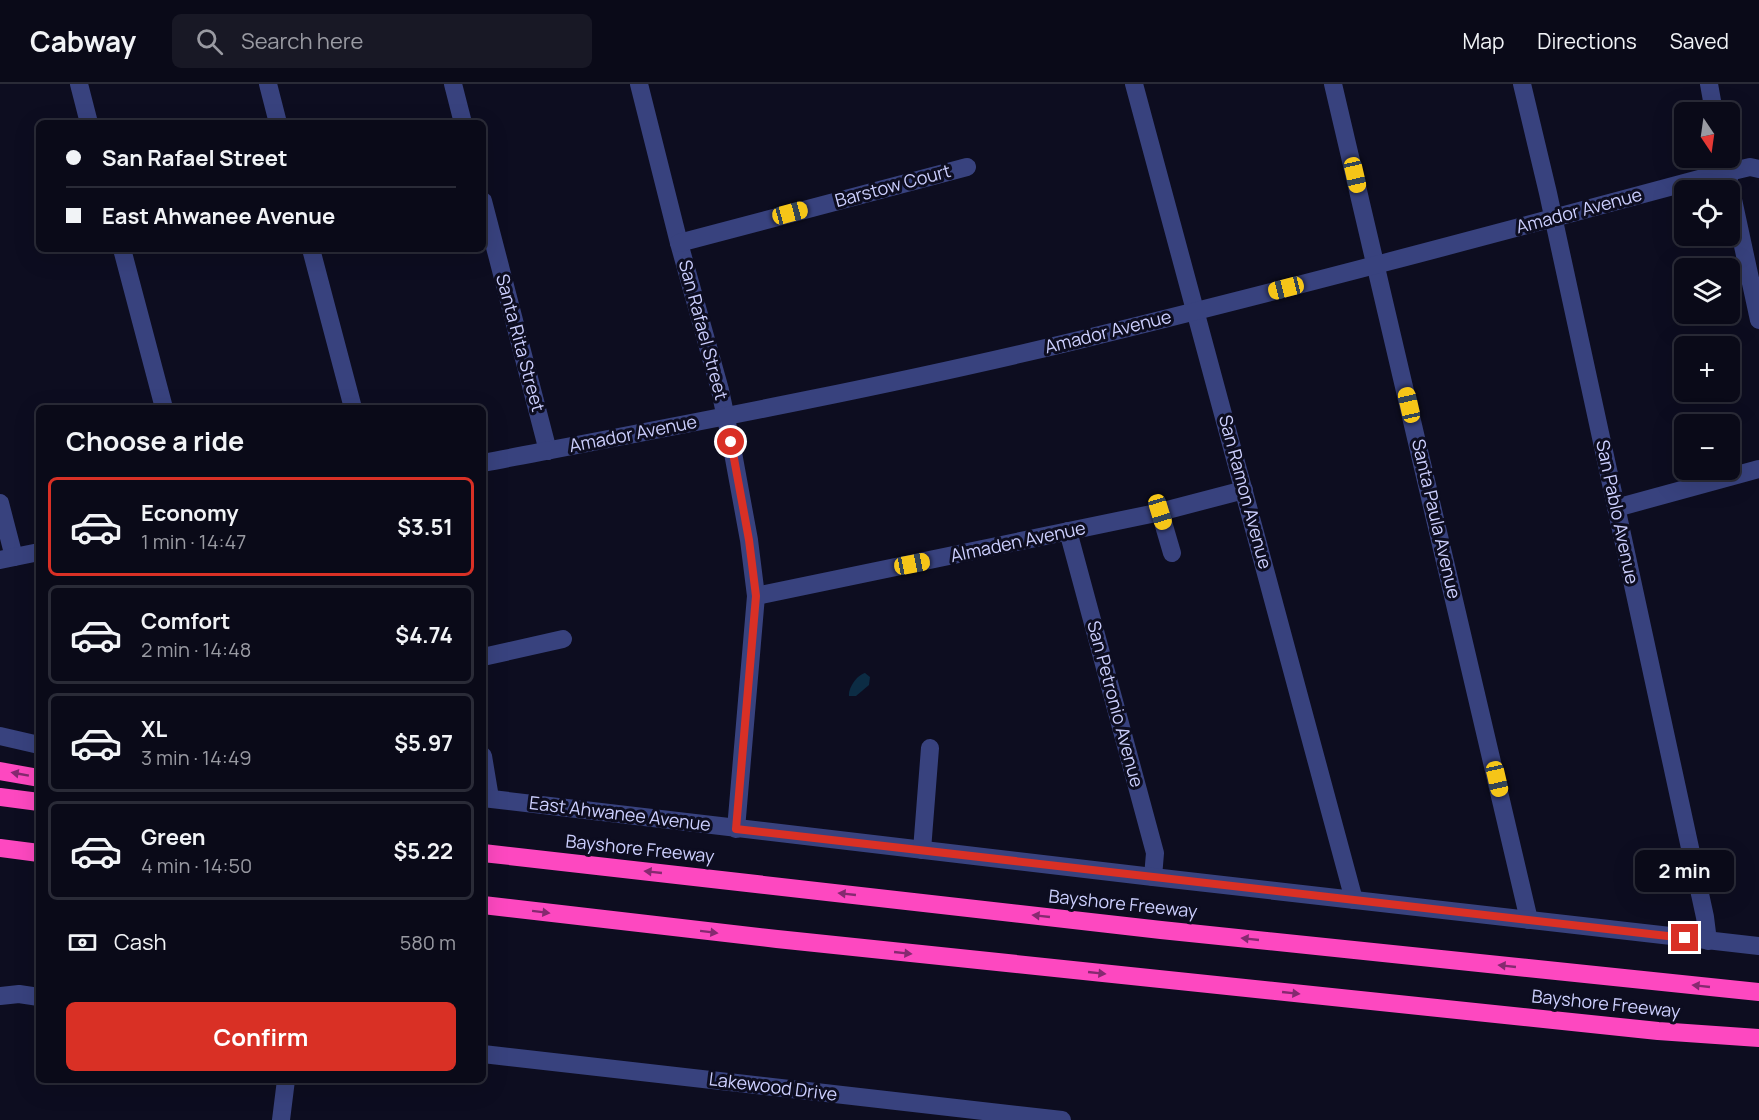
<!DOCTYPE html>
<html lang="en">
<head>
<meta charset="utf-8">
<style>
	body { margin:0; font-family:Manrope,sans-serif; background:#181825; color:#f1f3f6; height:100vh; display:flex; flex-direction:column; font-size:22px; white-space:nowrap }
	* { box-sizing:border-box; margin:0 }
	p { font-size:20px; color:#999aa2 }
	.icon { flex:none; width:33px; height:33px; fill:none; stroke:currentColor; stroke-width:2; stroke-linecap:round; stroke-linejoin:round }
	.map { position:relative; flex:1; overflow:hidden }
	.side { position:absolute; left:36px; top:321px; width:450px; height:678px; display:flex; flex-direction:column; background:#0a0a18; border-radius:9px; box-shadow:0 6px 24px #0002,0 0 0 2px #2a2b37 }
	.side>* { flex:none }
	.top-card { position:absolute; left:36px; top:36px; width:450px; height:132px; border-radius:9px; box-shadow:0 6px 24px #0002,0 0 0 2px #2a2b37; display:grid; align-content:center; height:132px; padding:0 30px; background:#0a0a18 }
	.needle { width:39px; rotate:167deg }
	.controls { position:absolute; left:1674px; top:18px; display:grid; gap:12px }
	.controls a { display:grid; place-items:center; width:66px; height:66px; border-radius:9px; background:#0a0a18; box-shadow:0 6px 24px #0002,0 0 0 2px #2a2b37; font-size:30px }
	.end { position:absolute; width:27px; height:27px; margin:-14px; border:8px solid #d93025; background:#fff; box-shadow:0 0 0 3px #fff }
	.from { border-radius:50% }
	.bubble { position:absolute; height:42px; border-radius:9px; background:#0a0a18; box-shadow:0 6px 24px #0002,0 0 0 2px #2a2b37; font-size:20px; font-weight:700; line-height:42px; text-align:center }
	.car { position:absolute; width:18px; height:36px; margin:-18px -9px; border-radius:8px; box-shadow:0 0 4px 2px #0007; background:linear-gradient(#f5c518 24%,#345 0 40%,#f5c518 0 76%,#345 0 86%,#f5c518 0) }
	.top-card b { display:flex; align-items:center; gap:21px; height:57px; font-size:22px }
	.top-card b+b { border-top:2px solid #2a2b37 }
	.top-card i { width:15px; height:15px; background:#f1f3f6 }
	ul { padding:0; list-style:none }
	li { display:flex; align-items:center; gap:18px; height:99px; margin:0 12px 9px; padding:0 18px; border:3px solid #2a2b37; border-radius:9px }
	li div { flex:1 }
	li b { display:block; font-size:22px }
	li em { font-style:normal; font-weight:700 }
	li.active { border-color:#d93025 }
	li>.icon { width:54px; height:54px; stroke-width:1.5 }
	h2 { padding:0 30px; font-size:27px; line-height:72px }
	.pay { display:flex; align-items:center; gap:15px; height:66px; padding:0 30px; font-size:22px }
	.pay p { margin-inline-start:auto }
	.cta { display:flex; gap:12px; margin-top:auto; padding:12px 30px }
	.cta a { flex:1; height:69px; border-radius:9px; background:#d93025; color:#fff; font-size:24px; font-weight:700; line-height:69px; text-align:center }
	header { display:flex; align-items:center; gap:36px; box-sizing:border-box; height:84px; padding:0 30px; background:#0a0a18; border-bottom:2px solid #2a2b37 }
	header strong { font-size:28px }
	nav { display:flex; gap:33px; margin-inline-start:auto; font-size:21px }
	.search { width:420px; height:54px; background:#181825; display:flex; align-items:center; gap:15px; box-sizing:border-box; padding:0 21px; border-radius:9px; color:#999aa2; font-size:22px }
	.map>svg:first-child { display:block }
	.water { fill:#0c2c44 }
	.lines { fill:none; stroke-linecap:round; stroke-linejoin:round }
	.minor { stroke:#38427e; stroke-width:18 }
	.highway { stroke:#fd48c0; stroke-width:18 }
	.oneway { fill:#852a70 }
	.route { stroke:#d93025; stroke-width:8 }
	.labels { text-anchor:middle; stroke-width:6; stroke-linejoin:round; paint-order:stroke }
	.street-label { font-size:18px; fill:#cccffe; stroke:#0d0d20 }
</style>
</head>
<body>
<header>
<strong>Cabway</strong>
<div class="search"><svg class="icon" aria-label="search" viewBox="0 0 24 24"><circle cx="10" cy="10" r="6"/><path d="M15 15l6 6"/></svg>Search here</div>
<nav><a>Map</a><a>Directions</a><a>Saved</a></nav>
</header>
<div class="map">
<svg width="1759" height="1036" viewBox="0 0 1759 1036">
	<rect width="100%" height="100%" fill="#0d0d20"/>
	<path class="water" d="M865 589 870 593 869 601 856 612H849C848 604 857 591 865 589Z"/>
	<g class="lines">
		<g class="minor">
			<polyline points="79,0 89,39"/>
			<polyline points="268,0 278,39"/>
			<polyline points="453,0 463,39"/>
			<polyline points="639,0 679,159 720,306 731,358 749,456 756,512 736,745"/>
			<polyline points="1134,0 1354,816"/>
			<polyline points="1333,0 1529,836"/>
			<polyline points="1522,0 1548,109 1705,833 1708,857"/>
			<polyline points="1709,0 1714,28"/>
			<polyline points="1724,74 1759,236"/>
			<polyline points="483,117 548,367"/>
			<polyline points="679,159 967,83"/>
			<polyline points="122,165 164,324"/>
			<polyline points="311,165 353,324"/>
			<path d="M483 379C681 341 880 304 1075 257 1285 206 1494 150 1703 94L1750 83 1759 85"/>
			<polyline points="0,419 14,473"/>
			<polyline points="1616,424 1759,385"/>
			<polyline points="1160,428 1172,469"/>
			<polyline points="1068,447 1155,769 1153,793"/>
			<polyline points="0,476 39,468"/>
			<polyline points="756,512 1156,429 1244,406"/>
			<polyline points="483,573 563,555"/>
			<polyline points="0,652 39,661"/>
			<polyline points="483,672 490,714"/>
			<polyline points="483,714 1153,793 1759,862"/>
			<polyline points="922,766 930,664"/>
			<polyline points="0,912 19,910 39,913"/>
			<polyline points="483,970 1062,1036"/>
			<polyline points="281,1036 286,996"/>
		</g>
		<g class="highway">
			<polyline points="0,687 39,694"/>
			<polyline points="0,713 39,718"/>
			<polyline points="0,764 39,769"/>
			<polyline points="483,769 1161,846 1759,908"/>
			<polyline points="483,821 777,855 1658,947 1759,954"/>
		</g>
	</g>
	<defs><path id="oneway-solid" d="M-6-.8H1V-3.2L6.5 0L1 3.2V.8H-6Z" transform="scale(1.5)"/></defs>
	<g class="oneway">
		<use href="#oneway-solid" transform="translate(20 690) rotate(-170)"/>
		<use href="#oneway-solid" transform="translate(653 788) rotate(-174)"/>
		<use href="#oneway-solid" transform="translate(847 810) rotate(-174)"/>
		<use href="#oneway-solid" transform="translate(541 828) rotate(7)"/>
		<use href="#oneway-solid" transform="translate(1041 832) rotate(-174)"/>
		<use href="#oneway-solid" transform="translate(709 848) rotate(7)"/>
		<use href="#oneway-solid" transform="translate(1250 855) rotate(-174)"/>
		<use href="#oneway-solid" transform="translate(903 869) rotate(6)"/>
		<use href="#oneway-solid" transform="translate(1507 882) rotate(-174)"/>
		<use href="#oneway-solid" transform="translate(1097 889) rotate(6)"/>
		<use href="#oneway-solid" transform="translate(1701 902) rotate(-174)"/>
		<use href="#oneway-solid" transform="translate(1291 909) rotate(6)"/>
	</g>
	<g class="lines">
		<polyline class="route" points="731,358 749,456 756,512 736,745 1685,854"/>
	</g>
	<g class="labels">
		<g class="street-label">
			<text transform="translate(893 102) rotate(-15)" y="6">Barstow Court</text>
			<text transform="translate(1579 127) rotate(-15)" y="6">Amador Avenue</text>
			<text transform="translate(703 246) rotate(75)" y="6">San Rafael Street</text>
			<text transform="translate(1108 248) rotate(-14)" y="6">Amador Avenue</text>
			<text transform="translate(520 259) rotate(75)" y="6">Santa Rita Street</text>
			<text transform="translate(633 350) rotate(-11)" y="6">Amador Avenue</text>
			<text transform="translate(1245 408) rotate(75)" y="6">San Ramon Avenue</text>
			<text transform="translate(1617 428) rotate(78)" y="6">San Pablo Avenue</text>
			<text transform="translate(1436 435) rotate(77)" y="6">Santa Paula Avenue</text>
			<text transform="translate(1018 458) rotate(-12)" y="6">Almaden Avenue</text>
			<text transform="translate(1115 620) rotate(75)" y="6">San Petronio Avenue</text>
			<text transform="translate(620 730) rotate(7)" y="6">East Ahwanee Avenue</text>
			<text transform="translate(640 765) rotate(6)" y="6">Bayshore Freeway</text>
			<text transform="translate(1123 820) rotate(6)" y="6">Bayshore Freeway</text>
			<text transform="translate(1606 920) rotate(6)" y="6">Bayshore Freeway</text>
			<text transform="translate(773 1003) rotate(7)" y="6">Lakewood Drive</text>
		</g>
	</g>
</svg>
<div class="controls">
<a><svg class="needle" viewBox="-14 -14 28 28"><path d="M0-13l5 13h-10z" fill="#e53935"/><path d="M0 13l5-13h-10z" fill="#999aa2"/></svg></a>
<a><svg class="icon" aria-label="locate" viewBox="0 0 24 24"><circle cx="12" cy="12" r="6"/><path d="M12 2v4M12 18v4M2 12h4M18 12h4"/></svg></a>
<a><svg class="icon" aria-label="layers" viewBox="0 0 24 24"><path d="M12 4l9 5-9 5-9-5zM3 14l9 5 9-5"/></svg></a>
<a>+</a>
<a>−</a>
</div>
<i class="end from" style="left:731px;top:358px"></i>
<i class="end" style="left:1685px;top:854px"></i>
<div class="bubble" style="left:1635px;top:766px;width:99px">2 min</div>
<i class="car" style="left:1355px;top:91px;rotate:167deg"></i>
<i class="car" style="left:790px;top:129px;rotate:75deg"></i>
<i class="car" style="left:1286px;top:204px;rotate:256deg"></i>
<i class="car" style="left:1409px;top:321px;rotate:347deg"></i>
<i class="car" style="left:1160px;top:428px;rotate:163deg"></i>
<i class="car" style="left:912px;top:480px;rotate:79deg"></i>
<i class="car" style="left:1497px;top:695px;rotate:167deg"></i>
<div class="top-card">
<b><i class="from"></i>San Rafael Street</b>
<b><i></i>East Ahwanee Avenue</b>
</div>
<section class="side">
<h2>Choose a ride</h2>
<ul>
<li class="active"><svg class="icon" aria-label="car" viewBox="0 0 24 24"><path d="M5 17H2v-5l4-1 3-4h7l3 4 3 1v5h-3M9 17h6M6 11h13"/><circle cx="7" cy="17" r="2"/><circle cx="17" cy="17" r="2"/></svg><div><b>Economy</b><p>1 min · 14:47</p></div><em>$3.51</em></li>
<li><svg class="icon" aria-label="car" viewBox="0 0 24 24"><path d="M5 17H2v-5l4-1 3-4h7l3 4 3 1v5h-3M9 17h6M6 11h13"/><circle cx="7" cy="17" r="2"/><circle cx="17" cy="17" r="2"/></svg><div><b>Comfort</b><p>2 min · 14:48</p></div><em>$4.74</em></li>
<li><svg class="icon" aria-label="car" viewBox="0 0 24 24"><path d="M5 17H2v-5l4-1 3-4h7l3 4 3 1v5h-3M9 17h6M6 11h13"/><circle cx="7" cy="17" r="2"/><circle cx="17" cy="17" r="2"/></svg><div><b>XL</b><p>3 min · 14:49</p></div><em>$5.97</em></li>
<li><svg class="icon" aria-label="car" viewBox="0 0 24 24"><path d="M5 17H2v-5l4-1 3-4h7l3 4 3 1v5h-3M9 17h6M6 11h13"/><circle cx="7" cy="17" r="2"/><circle cx="17" cy="17" r="2"/></svg><div><b>Green</b><p>4 min · 14:50</p></div><em>$5.22</em></li>
</ul>
<div class="pay"><svg class="icon" aria-label="cash" viewBox="0 0 24 24"><path d="M3 7h18v10H3z"/><circle cx="12" cy="12" r="2"/></svg>Cash<p>580 m</p></div>
<div class="cta"><a>Confirm</a></div>
</section>
</div>
</body>
</html>
